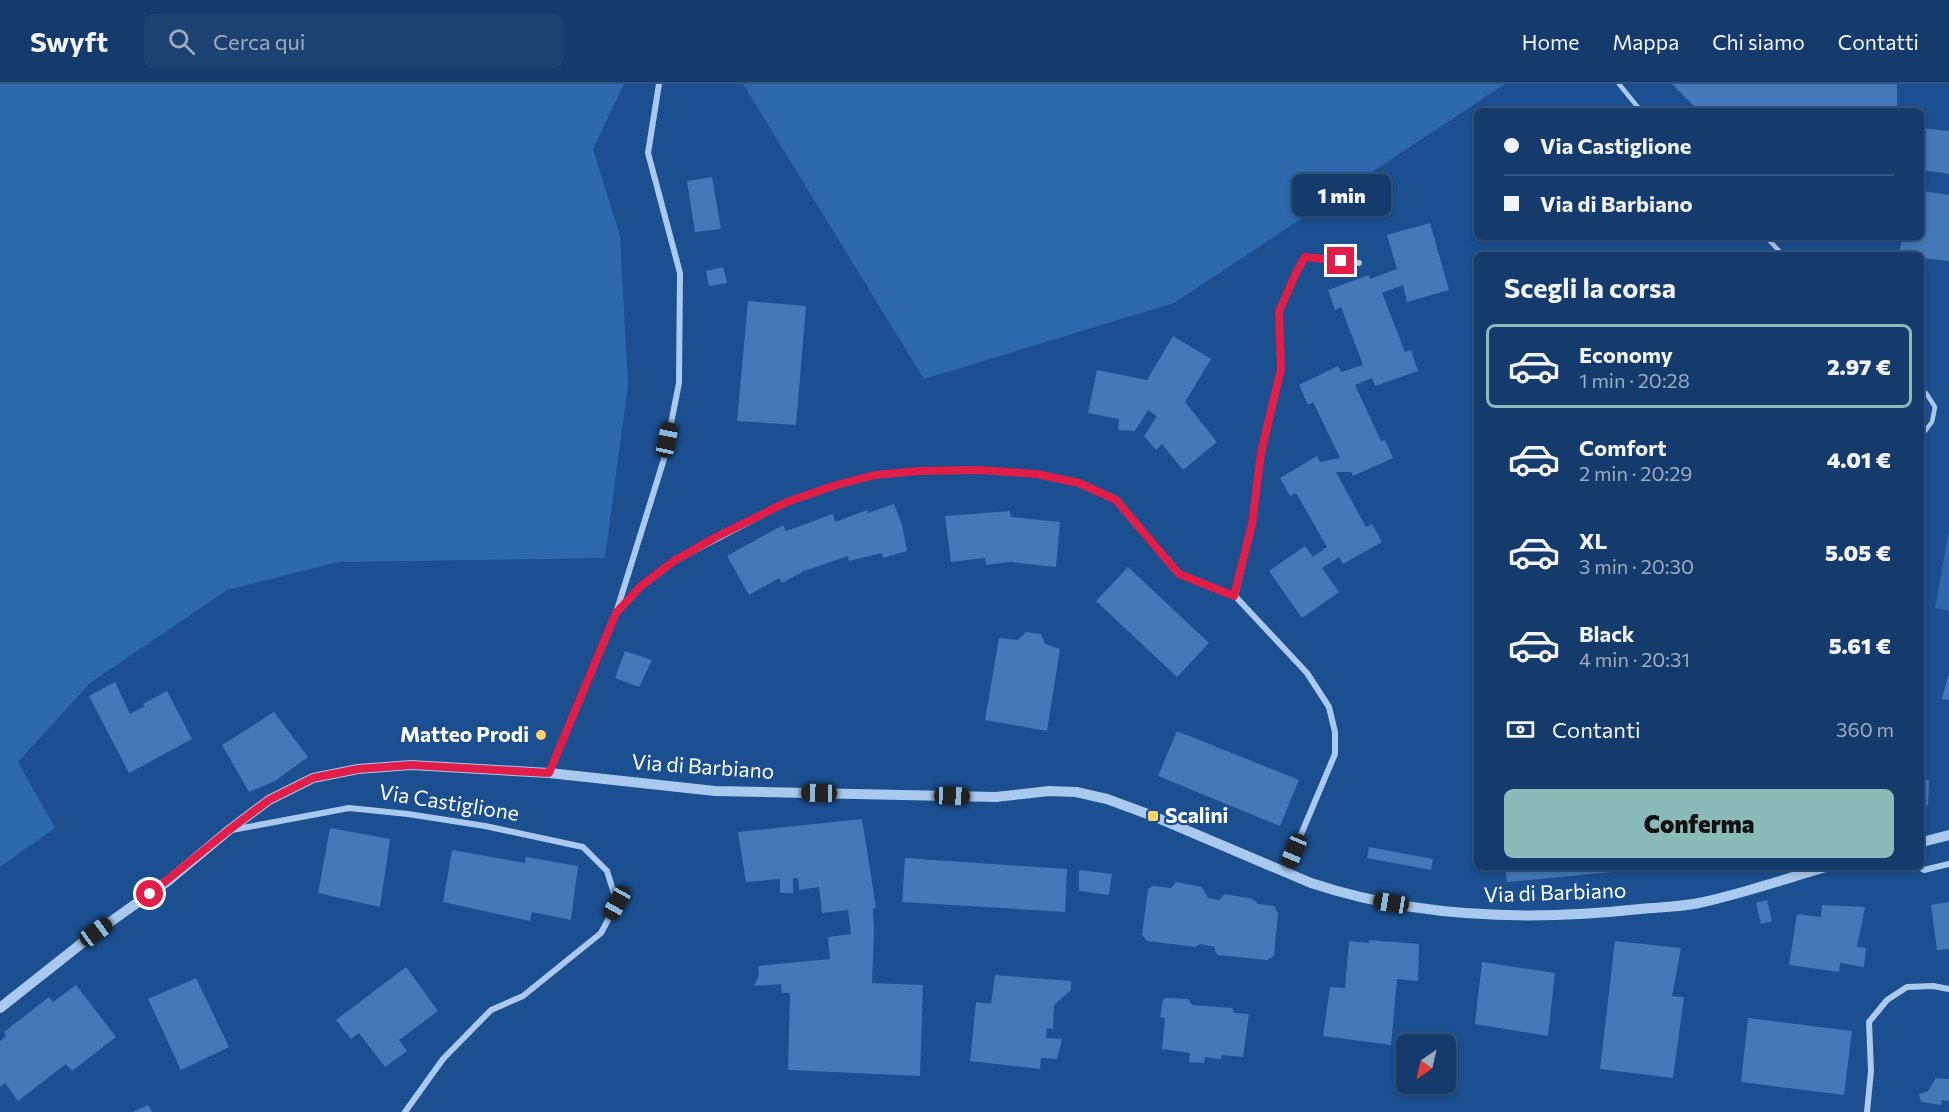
<!DOCTYPE html>
<html lang="it">
<head>
<meta charset="utf-8">
<style>
	body { margin:0; font-family:Commissioner,sans-serif; background:#1d4271; color:#f1f3f6; height:100vh; display:flex; flex-direction:column; font-size:22px; white-space:nowrap }
	* { box-sizing:border-box; margin:0 }
	p { font-size:20px; color:#9dadc1 }
	.icon { flex:none; width:33px; height:33px; fill:none; stroke:currentColor; stroke-width:2; stroke-linecap:round; stroke-linejoin:round }
	.map { position:relative; flex:1; overflow:hidden }
	.sheet { position:absolute; left:1474px; top:168px; width:450px; height:618px; display:flex; flex-direction:column; background:#143b6b; border-radius:9px; box-shadow:0 3px 9px #0003,0 0 0 2px #33557e }
	.sheet>* { flex:none }
	.banner { position:absolute; left:1474px; top:24px; width:450px; height:132px; border-radius:9px; box-shadow:0 3px 9px #0003,0 0 0 2px #33557e; display:grid; align-content:center; height:132px; padding:0 30px; background:#143b6b }
	.needle { width:39px; rotate:214deg }
	.fabs { position:absolute; left:1396px; top:950px; display:grid; gap:12px }
	.fabs a { display:grid; place-items:center; width:60px; height:60px; border-radius:9px; background:#143b6b; box-shadow:0 3px 9px #0003,0 0 0 2px #33557e; font-size:30px }
	.end { position:absolute; width:27px; height:27px; margin:-14px; border:8px solid #e11d48; background:#fff; box-shadow:0 0 0 3px #fff }
	.from { border-radius:50% }
	.bubble { position:absolute; height:42px; border-radius:9px; background:#143b6b; box-shadow:0 3px 9px #0003,0 0 0 2px #33557e; font-size:20px; font-weight:800; line-height:42px; text-align:center }
	.car { position:absolute; width:18px; height:36px; margin:-18px -9px; border-radius:8px; box-shadow:0 0 4px 2px #0007; background:linear-gradient(#222 24%,#8ab4d8 0 40%,#222 0 76%,#8ab4d8 0 86%,#222 0) }
	.banner b { display:flex; align-items:center; gap:21px; height:57px; font-size:22px }
	.banner b+b { border-top:2px solid #33557e }
	.banner i { width:15px; height:15px; background:#f1f3f6 }
	ul { padding:0; list-style:none }
	li { display:flex; align-items:center; gap:18px; height:84px; margin:0 12px 9px; padding:0 18px; border:3px solid transparent; border-radius:9px }
	li div { flex:1 }
	li b { display:block; font-size:22px }
	li em { font-style:normal; font-weight:800 }
	li.current { border-color:#8bbbb9 }
	li>.icon { width:54px; height:54px; stroke-width:1.5 }
	h2 { padding:0 30px; font-size:27px; line-height:72px }
	.pay { display:flex; align-items:center; gap:15px; height:66px; padding:0 30px; font-size:22px }
	.pay p { margin-inline-start:auto }
	.button { display:flex; gap:12px; margin-top:auto; padding:12px 30px }
	.button a { flex:1; height:69px; border-radius:9px; background:#8bbbb9; color:#111; font-size:24px; font-weight:800; line-height:69px; text-align:center }
	header { display:flex; align-items:center; gap:36px; box-sizing:border-box; height:84px; padding:0 30px; background:#143b6b; border-bottom:2px solid #33557e }
	header strong { font-size:28px }
	nav { display:flex; gap:33px; margin-inline-start:auto; font-size:21px }
	.search { width:420px; height:54px; background:#1d4271; display:flex; align-items:center; gap:15px; box-sizing:border-box; padding:0 21px; border-radius:9px; color:#9dadc1; font-size:22px }
	.map>svg:first-child { display:block }
	.green { fill:#2e69ad }
	.building { fill:#4478b7 }
	.lines { fill:none; stroke-linecap:round; stroke-linejoin:round }
	.service { stroke:#a9c9ee; stroke-width:4.5 }
	.minor { stroke:#a9c9ee; stroke-width:6 }
	.tertiary { stroke:#a9c9ee; stroke-width:10 }
	.route { stroke:#e11d48; stroke-width:8 }
	.poi-dot { fill:#ffd166; stroke:#1b4f8f; stroke-width:2 }
	.labels { text-anchor:middle; stroke-width:4.5; stroke-linejoin:round; paint-order:stroke }
	.poi-label { font-size:21px; font-weight:bold; fill:#fff; stroke:#1b4f8f; text-anchor:end }
	.street-label { font-size:21px; fill:#fff; stroke:#1b4f8f }
</style>
</head>
<body>
<header>
<strong>Swyft</strong>
<div class="search"><svg class="icon" aria-label="search" viewBox="0 0 24 24"><circle cx="10" cy="10" r="6"/><path d="M15 15l6 6"/></svg>Cerca qui</div>
<nav><a>Home</a><a>Mappa</a><a>Chi siamo</a><a>Contatti</a></nav>
</header>
<div class="map">
<svg width="1949" height="1028" viewBox="0 0 1949 1028">
	<rect width="100%" height="100%" fill="#1b4f8f"/>
	<g class="green">
		<polygon points="0,0 624,0 593,65 620,152 628,300 605,474 338,478 227,506 90,599 18,678 55,744 0,783"/>
		<polygon points="743,0 1505,0 1174,219 924,295"/>
		<polygon points="1949,447 1949,527 1935,524"/>
	</g>
	<g class="building">
		<polygon points="1672,0 1897,0 1897,27 1699,27"/>
		<polygon points="1922,44 1949,47 1949,90 1922,86"/>
		<polygon points="712,93 721,145 695,148 687,97"/>
		<polygon points="1922,107 1949,111 1949,177 1922,174 1922,171 1899,171 1902,153 1922,153"/>
		<polygon points="1430,139 1449,206 1407,218 1403,201 1382,209 1405,268 1411,266 1418,287 1375,302 1372,294 1355,301 1381,357 1385,356 1393,374 1353,392 1351,388 1336,388 1366,443 1372,440 1382,458 1343,480 1339,473 1322,484 1339,508 1302,534 1269,487 1305,462 1313,473 1327,463 1296,409 1290,412 1280,394 1317,372 1320,378 1340,374 1313,318 1308,321 1299,301 1338,282 1341,288 1363,281 1341,223 1335,226 1328,206 1369,191 1370,195 1397,185 1387,151"/>
		<polygon points="723,183 727,199 709,202 706,187"/>
		<polygon points="748,217 806,222 796,341 737,337"/>
		<polygon points="1173,252 1211,275 1185,318 1217,358 1183,386 1162,360 1156,366 1144,352 1157,332 1148,326 1135,347 1118,346 1119,335 1088,329 1097,286 1147,296"/>
		<polygon points="894,420 902,441 907,467 883,474 882,469 849,477 848,472 804,487 782,499 779,494 749,511 727,472 783,441 786,447 833,430 835,438 867,426 868,429"/>
		<polygon points="1010,427 1011,433 1060,438 1056,483 1010,478 986,481 985,474 951,478 945,432"/>
		<polygon points="1128,483 1209,559 1177,593 1096,517"/>
		<polygon points="1026,548 1041,550 1045,560 1060,565 1047,647 985,636 999,554 1018,556"/>
		<polygon points="625,567 652,576 639,603 615,594"/>
		<polygon points="1948,592 1949,592 1949,616 1942,615"/>
		<polygon points="115,598 130,630 145,622 143,620 167,607 192,655 129,689 89,612"/>
		<polygon points="274,628 308,673 275,697 249,708 222,661"/>
		<polygon points="1177,647 1299,696 1280,742 1158,692"/>
		<polygon points="1922,696 1929,696 1928,721 1922,722"/>
		<polygon points="862,735 876,824 873,824 874,848 872,899 923,901 920,992 788,986 790,909 782,909 781,900 754,902 759,891 758,882 830,875 828,853 851,850 848,826 822,829 819,803 799,806 798,794 793,794 793,809 780,809 780,795 746,798 738,748"/>
		<polygon points="330,744 390,755 380,823 318,809"/>
		<polygon points="1369,763 1433,775 1431,786 1367,774"/>
		<polygon points="452,766 525,779 526,773 578,782 571,836 532,828 530,837 443,818"/>
		<polygon points="905,774 1067,785 1065,828 902,818"/>
		<polygon points="1505,783 1644,783 1644,785 1507,798"/>
		<polygon points="1079,786 1112,790 1109,811 1079,807"/>
		<polygon points="1176,798 1202,803 1208,814 1219,816 1225,810 1253,815 1258,820 1274,822 1278,829 1274,872 1267,876 1218,871 1215,867 1215,863 1200,860 1196,863 1147,857 1142,851 1148,805 1153,802 1171,804"/>
		<polygon points="1767,816 1772,837 1761,840 1756,819"/>
		<polygon points="1949,818 1949,865 1937,866 1931,821"/>
		<polygon points="1822,821 1865,823 1857,863 1866,864 1864,883 1840,879 1839,888 1789,881 1797,830 1821,833"/>
		<polygon points="1369,856 1419,860 1418,897 1397,895 1391,961 1323,952 1330,903 1345,904 1349,857 1369,859"/>
		<polygon points="1615,857 1681,864 1672,912 1684,913 1673,994 1600,985"/>
		<polygon points="1482,878 1555,889 1548,952 1475,940"/>
		<polygon points="406,883 438,927 399,956 407,967 385,983 359,949 351,955 336,936"/>
		<polygon points="995,891 1071,897 1071,906 1054,921 1053,945 1047,944 1046,954 1062,955 1057,975 1041,974 1040,985 970,977 976,918 991,920"/>
		<polygon points="196,894 229,963 181,986 148,915"/>
		<polygon points="76,901 116,953 72,987 66,980 18,1017 5,999 0,1003 0,957 6,952 4,948 49,913 53,918"/>
		<polygon points="1166,914 1188,915 1192,921 1232,924 1234,929 1249,930 1243,973 1222,971 1221,975 1205,973 1204,979 1189,978 1190,969 1162,965 1165,934 1160,933 1163,916"/>
		<polygon points="1748,934 1852,947 1844,1011 1741,998"/>
		<polygon points="1936,994 1949,995 1949,1017 1942,1016 1941,1021 1921,1018 1919,1010 1928,1007"/>
		<polygon points="148,1021 152,1028 133,1028"/>
	</g>
	<g class="lines">
		<g class="service">
			<polyline points="1619,0 1641,27"/>
			<polyline points="1766,153 1783,171"/>
			<polyline points="1922,306 1926,309 1935,323 1932,338 1922,351"/>
		</g>
		<g class="minor">
			<polyline points="618,527 641,503 674,477 787,418 833,402 875,391 919,387 979,386 1036,390 1079,399 1116,415 1179,490 1235,512"/>
			<polyline points="549,689 616,529 664,375 679,299 680,189 648,69 659,0"/>
			<polyline points="232,746 349,724 408,730 485,742 583,763 607,787 617,819 601,849 523,912 491,926 443,975 405,1028"/>
			<polyline points="1919,783 1924,786 1949,780"/>
			<polyline points="1286,786 1335,670 1335,648 1329,623 1307,589 1235,512 1252,440 1261,369 1281,285 1279,228 1296,189 1305,173 1359,179"/>
			<polyline points="1867,1028 1871,987 1869,938 1887,916 1907,903 1933,902 1949,905"/>
		</g>
		<g class="tertiary">
			<polyline points="1922,758 1949,751"/>
			<path d="M0 924 96 848 168 797 229 746 269 716 313 694 358 685 411 681 549 689 715 707 996 713 1049 707 1076 708 1107 715 1153 732 1311 799C1416 834 1531 837 1640 825 1659 823 1680 823 1699 819 1742 810 1784 795 1826 783"/>
		</g>
	</g>
	<g class="lines">
		<polyline class="route" points="150,810 229,746 269,716 313,694 358,685 411,681 549,689 616,529 641,502 674,477 716,453 787,418 833,402 875,391 919,387 979,386 1036,390 1079,399 1116,416 1179,490 1234,512 1252,440 1261,369 1281,285 1279,228 1296,189 1305,173 1341,177"/>
	</g>
	<g class="poi-dot">
		<circle cx="541" cy="651" r="6"/>
		<rect x="1147" y="726" width="12" height="12" rx="3"/>
	</g>
	<g class="labels">
		<g class="poi-label">
			<text x="529" y="658">Matteo Prodi</text>
			<text x="1165" y="739" text-anchor="start">Scalini</text>
		</g>
		<g class="street-label">
			<text transform="translate(703 683) rotate(4)" y="7">Via di Barbiano</text>
			<text transform="translate(449 719) rotate(9)" y="7">Via Castiglione</text>
			<text transform="translate(1555 809) rotate(-2)" y="7">Via di Barbiano</text>
		</g>
	</g>
</svg>
<div class="fabs">
<a><svg class="needle" viewBox="-14 -14 28 28"><path d="M0-13l5 13h-10z" fill="#e53935"/><path d="M0 13l5-13h-10z" fill="#9dadc1"/></svg></a>
</div>
<i class="end from" style="left:150px;top:810px"></i>
<i class="end" style="left:1341px;top:177px"></i>
<div class="bubble" style="left:1292px;top:90px;width:99px">1 min</div>
<i class="car" style="left:667px;top:356px;rotate:12deg"></i>
<i class="car" style="left:819px;top:709px;rotate:271deg"></i>
<i class="car" style="left:952px;top:712px;rotate:92deg"></i>
<i class="car" style="left:1294px;top:767px;rotate:203deg"></i>
<i class="car" style="left:617px;top:819px;rotate:209deg"></i>
<i class="car" style="left:1391px;top:819px;rotate:279deg"></i>
<i class="car" style="left:96px;top:848px;rotate:54deg"></i>
<div class="banner">
<b><i class="from"></i>Via Castiglione</b>
<b><i></i>Via di Barbiano</b>
</div>
<section class="sheet">
<h2>Scegli la corsa</h2>
<ul>
<li class="current"><svg class="icon" aria-label="car" viewBox="0 0 24 24"><path d="M5 17H2v-5l4-1 3-4h7l3 4 3 1v5h-3M9 17h6M6 11h13"/><circle cx="7" cy="17" r="2"/><circle cx="17" cy="17" r="2"/></svg><div><b>Economy</b><p>1 min · 20:28</p></div><em>2.97 €</em></li>
<li><svg class="icon" aria-label="car" viewBox="0 0 24 24"><path d="M5 17H2v-5l4-1 3-4h7l3 4 3 1v5h-3M9 17h6M6 11h13"/><circle cx="7" cy="17" r="2"/><circle cx="17" cy="17" r="2"/></svg><div><b>Comfort</b><p>2 min · 20:29</p></div><em>4.01 €</em></li>
<li><svg class="icon" aria-label="car" viewBox="0 0 24 24"><path d="M5 17H2v-5l4-1 3-4h7l3 4 3 1v5h-3M9 17h6M6 11h13"/><circle cx="7" cy="17" r="2"/><circle cx="17" cy="17" r="2"/></svg><div><b>XL</b><p>3 min · 20:30</p></div><em>5.05 €</em></li>
<li><svg class="icon" aria-label="car" viewBox="0 0 24 24"><path d="M5 17H2v-5l4-1 3-4h7l3 4 3 1v5h-3M9 17h6M6 11h13"/><circle cx="7" cy="17" r="2"/><circle cx="17" cy="17" r="2"/></svg><div><b>Black</b><p>4 min · 20:31</p></div><em>5.61 €</em></li>
</ul>
<div class="pay"><svg class="icon" aria-label="cash" viewBox="0 0 24 24"><path d="M3 7h18v10H3z"/><circle cx="12" cy="12" r="2"/></svg>Contanti<p>360 m</p></div>
<div class="button"><a>Conferma</a></div>
</section>
</div>
</body>
</html>
